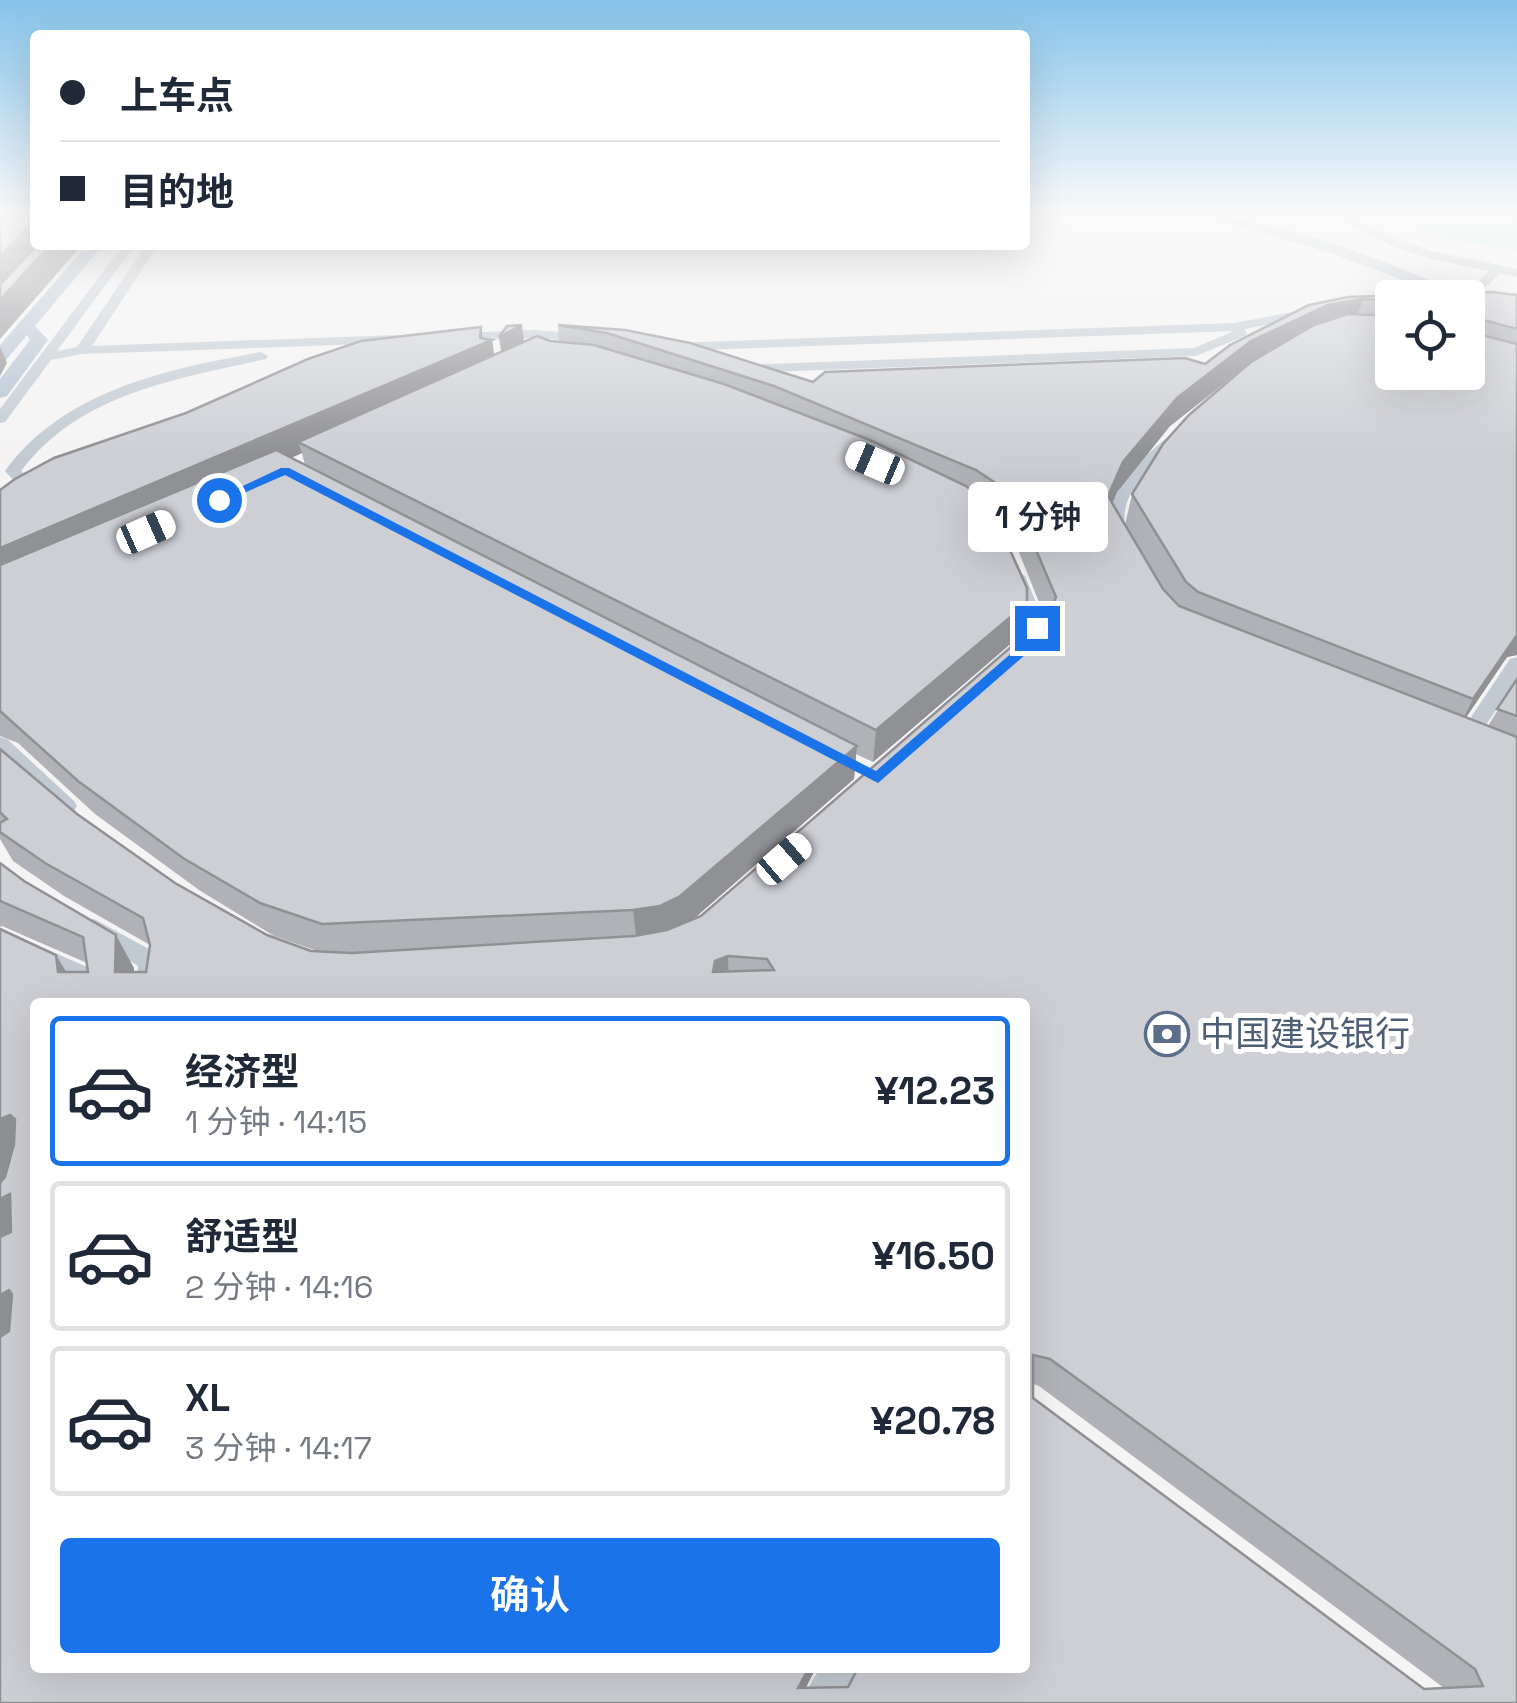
<!DOCTYPE html>
<html lang="zh">
<head>
<meta charset="utf-8">
<style>
	body { margin:0; font-family:"Space Grotesk","Noto Sans SC",sans-serif; background:#f6f6f7; color:#1f2937; height:100vh; display:flex; flex-direction:column; font-size:38px; white-space:nowrap }
	* { box-sizing:border-box; margin:0 }
	p { font-size:32px; color:#747a83 }
	.icon { flex:none; width:55px; height:55px; fill:none; stroke:currentColor; stroke-width:2; stroke-linecap:round; stroke-linejoin:round }
	.map { position:relative; flex:1; overflow:hidden }
	.details { position:absolute; left:30px; top:998px; width:1000px; height:675px; display:flex; flex-direction:column; background:#fff; border-radius:10px; box-shadow:0 10px 40px #0002 }
	.details>* { flex:none }
	.hud { position:absolute; left:30px; top:30px; width:1000px; height:220px; border-radius:10px; box-shadow:0 10px 40px #0002; display:grid; align-content:center; height:220px; padding:0 30px; background:#fff }
	.controls { position:absolute; left:1375px; top:280px; display:grid; gap:20px }
	.controls a { display:grid; place-items:center; width:110px; height:110px; border-radius:10px; background:#fff; box-shadow:0 10px 40px #0002; font-size:50px }
	.end { position:absolute; width:45px; height:45px; margin:-22px; border:12px solid #1a73e8; background:#fff; box-shadow:0 0 0 5px #fff }
	.from { border-radius:50% }
	.bubble { position:absolute; height:70px; border-radius:10px; background:#fff; box-shadow:0 10px 40px #0002; font-size:32px; font-weight:600; line-height:70px; text-align:center }
	.car { position:absolute; width:30px; height:60px; margin:-30px -15px; border-radius:12px; box-shadow:0 0 8px 2px #0007; background:linear-gradient(#fff 24%,#345 0 40%,#fff 0 76%,#345 0 86%,#fff 0) }
	.hud b { display:flex; align-items:center; gap:35px; height:95px; font-size:38px }
	.hud b+b { border-top:2px solid #e0e1e3 }
	.hud i { width:25px; height:25px; background:#1f2937 }
	ul { padding:18px 0 0; list-style:none }
	li { display:flex; align-items:center; gap:30px; height:150px; margin:0 20px 15px; padding:0 10px; border:5px solid #e0e1e3; border-radius:10px }
	li div { flex:1 }
	li b { display:block; font-size:38px }
	li em { font-style:normal; font-weight:600 }
	li.on { border-color:#1a73e8 }
	li>.icon { width:90px; height:90px; stroke-width:1.5 }
	.button { display:flex; gap:20px; margin-top:auto; padding:20px 30px }
	.button a { flex:1; height:115px; border-radius:10px; background:#1a73e8; color:#fff; font-size:40px; font-weight:600; line-height:115px; text-align:center }
	.map>svg:first-child { display:block }
	.green { fill:#c3f1d5 }
	.lines { fill:none; stroke-linecap:round; stroke-linejoin:round }
	.minor { fill:#c1cad2; fill-rule:evenodd }
	.major { fill:#b3c2d1; fill-rule:evenodd }
	.wall { fill:#b0b2b7; fill-rule:evenodd }
	.shaded-wall { fill:#909195 }
	.building { fill:#cdcfd5; stroke:#909195; stroke-width:2.5; fill-rule:evenodd }
	.route { fill:#1a73e8 }
	.labels { text-anchor:middle; stroke-width:10; stroke-linejoin:round; paint-order:stroke }
	.service-label { font-size:35px; fill:#4e5e75; stroke:#fff; text-anchor:start }
</style>
</head>
<body>
<div class="map">
<svg width="1517" height="1703" viewBox="0 0 1517 1703">
	<rect width="100%" height="100%" fill="#f5f3f3"/>
	<polygon class="green" points="1390,216 1517,216 1517,251 1451,240"/>
	<g class="lines">
		<g class="minor">
			<path d="M1201 216C1278 216 1388 263 1460 293L1472 288 1489 271C1438 261 1381 250 1340 216H1353L1389 236 1432 251 1517 269V277L1500 273C1483 291 1475 298 1450 298L1331 253Z"/>
			<polygon points="123,245 135,245 57,351 77,347 146,245 158,245 92,346 397,335 404,339 397,343 82,354 51,360 5,422 0,423 0,409"/>
			<polygon points="1314,308 1320,312 1318,315 1245,329 1247,335 1196,356 744,373 737,369 744,365 1194,348 1234,331 673,351 666,347 673,343 1234,323"/>
			<polygon points="534,330 587,334 594,338 587,342 534,338 454,341 447,337 454,333"/>
			<path d="M261 352 268 356 266 359C177 379 80 393 21 471L26 475 52 477V483H16L5 471C64 390 167 369 261 352Z"/>
			<path d="M1171 434 1183 437C1158 466 1113 490 1127 535L1125 539H1113C1092 496 1142 459 1171 434Z"/>
			<polygon points="1016,571 1025,576 1046,627 1040,643 1022,656 1013,650 1028,627 1007,576"/>
			<polygon points="1517,657 1517,678 1469,751 1455,751 1452,746 1455,741 1510,659"/>
			<polygon points="0,737 7,739 74,801 77,806 74,811 58,811 0,756"/>
			<polygon points="94,919 158,954 164,977 161,1002 137,1002 138,966 86,934 82,928 86,922"/>
			<polygon points="0,929 101,973 105,1002 81,1002 80,985 0,950"/>
			<polygon points="820,1668 861,1668 841,1703 799,1703"/>
		</g>
		<polygon class="major" points="87,245 103,245 35,326 48,340 7,396 0,398 0,379 30,340 27,335 6,360 0,361 0,345"/>
	</g>
	<path class="wall" d="M1517 295V655L1507 657 1466 717 1488 726 1517 679V1703H0V929L67 972H88L87 963 2 926 0 927V863L134 968V972H146L150 945 64 896 13 861 0 839V749L77 814 175 883 267 935 311 951H317L274 936 199 890 95 814 18 743 0 736V490L483 339 492 340 494 355 524 342H559L558 325 625 330 813 382 1205 364 1348 297ZM1392 298H1468L1392 372ZM1245 368 1132 494 1125 525 1112 503 1117 492 1170 426ZM302 453 305 465 291 458ZM996 516 1012 535 1045 617 701 916 694 918 854 779 856 754 873 762 1021 635 1027 603ZM1025 1002V1668L848 1687 806 1688ZM1033 1384 1039 1386 1444 1688 1424 1689 1033 1398Z"/>
	<g class="shaded-wall">
		<polygon points="35,216 35,245 43,245 0,293 0,256"/>
		<polygon points="50,245 82,245 0,339 0,300"/>
		<polygon points="1363,299 1354,325 1243,368 1170,426 1117,492 1102,527 1108,496 1123,462 1177,398 1251,341 1328,305"/>
		<polygon points="522,325 525,352 503,365 499,337"/>
		<polygon points="481,327 484,344 492,340 496,368 298,442 302,453 0,586 0,548"/>
		<polygon points="0,346 7,363 0,376"/>
		<polygon points="1027,603 1021,635 873,762 876,730"/>
		<polygon points="1517,635 1517,655 1507,657 1457,731 1473,699"/>
		<polygon points="857,746 854,779 681,930 637,943 633,910"/>
		<polygon points="116,935 134,968 134,1002 115,972"/>
		<polygon points="56,955 76,988 58,972"/>
		<polygon points="728,956 729,988 713,972 715,961"/>
		<polygon points="10,1115 34,1146 0,1191 0,1119"/>
		<polygon points="10,1194 35,1223 0,1243 0,1199"/>
		<polygon points="9,1290 35,1318 0,1339 0,1295"/>
		<polygon points="809,1668 816,1668 798,1703 798,1688"/>
	</g>
	<g class="building">
		<polygon points="0,216 35,216 35,219 0,256"/>
		<polygon points="37,245 50,245 0,300 0,285"/>
		<path d="M1491 292 1517 295V329L1480 319 1475 323 1478 334 1517 344V635L1473 699 1198 592 1186 582 1132 494 1163 444 1189 415 1251 362 1314 325 1348 314 1392 316V372H1468V298H1392V301L1363 299 1328 305 1251 341 1177 398 1123 462 1108 496 1163 589 1179 606 1517 737V1703H0V1337L9 1331 12 1294 9 1290 0 1295V1237L11 1232 10 1194 0 1199V1183L5 1177 14 1144 15 1119 10 1115 0 1119V929L56 955 58 972H88L83 937 0 901V863L24 881 116 935 115 972H146L150 945 143 918 45 863 0 832V823L7 819 0 812V749L77 814 175 883 267 935 311 951 352 953 634 936 667 930 701 916 1049 614 1056 597 1017 505 1003 488 976 470 774 386 607 333 558 325 625 330 690 343 813 382 825 372 1185 358 1205 364 1230 345 1309 305 1348 297ZM728 956 767 959 774 970 713 972 715 961ZM35 1002H1025V1668H858L848 1687 798 1688 809 1668H35ZM1033 1355 1050 1359 1475 1669 1483 1686 1424 1689 1033 1398Z"/>
		<polygon points="522,325 499,337 507,326"/>
		<polygon points="481,327 480,338 492,340 0,548 0,490 15,479 54,458 186,413 308,359 361,341"/>
		<polygon points="537,336 550,341 594,345 724,384 870,440 966,486 990,505 1027,588 1027,603 876,730 298,442"/>
		<polygon points="276,450 857,746 679,897 660,906 633,910 322,924 260,903 183,858 78,781 0,711 0,565"/>
		<polygon points="1517,679 1517,716 1497,709"/>
	</g>
	<linearGradient id="sky" x2="0" y2="1"><stop stop-color="#85c3ea"/><stop offset="0.47" stop-color="#fafafa"/><stop offset="1" stop-color="#fafafa" stop-opacity="0"/></linearGradient>
	<rect width="1517" height="455" fill="url(#sky)"/>
	<polygon class="route" points="281,468 289,468 876,771 1015,650 1027,638 1032,625 1043,628 1040,639 1025,655 878,783 285,475 223,502 213,500"/>
	<defs>
		<symbol id="bank-ring" viewBox="-11 -11 22 22"><circle r="9.5" fill="#fff" stroke="#5c6f8a" stroke-width="1.5"/><path d="M-6-4H6V4H-6ZM0-2.3a2.3 2.3 0 1 0 0 4.6a2.3 2.3 0 1 0 0-4.6Z" fill="#5c6f8a"/></symbol>
	</defs>
	<g fill-rule="evenodd">
		<use href="#bank-ring" x="1142" y="1009" width="50" height="50"/>
	</g>
	<g class="labels">
		<g class="service-label">
			<text x="1200" y="1046">中国建设银行</text>
		</g>
	</g>
</svg>
<div class="controls">
<a><svg class="icon" aria-label="locate" viewBox="0 0 24 24"><circle cx="12" cy="12" r="6"/><path d="M12 2v4M12 18v4M2 12h4M18 12h4"/></svg></a>
</div>
<i class="end from" style="left:219px;top:500px"></i>
<i class="end" style="left:1037px;top:628px"></i>
<div class="bubble" style="left:968px;top:482px;width:140px">1 分钟</div>
<i class="car" style="left:875px;top:463px;rotate:293deg"></i>
<i class="car" style="left:146px;top:532px;rotate:66deg"></i>
<i class="car" style="left:784px;top:859px;rotate:49deg"></i>
<div class="hud">
<b><i class="from"></i>上车点</b>
<b><i></i>目的地</b>
</div>
<section class="details">
<ul>
<li class="on"><svg class="icon" aria-label="car" viewBox="0 0 24 24"><path d="M5 17H2v-5l4-1 3-4h7l3 4 3 1v5h-3M9 17h6M6 11h13"/><circle cx="7" cy="17" r="2"/><circle cx="17" cy="17" r="2"/></svg><div><b>经济型</b><p>1 分钟 · 14:15</p></div><em>¥12.23</em></li>
<li><svg class="icon" aria-label="car" viewBox="0 0 24 24"><path d="M5 17H2v-5l4-1 3-4h7l3 4 3 1v5h-3M9 17h6M6 11h13"/><circle cx="7" cy="17" r="2"/><circle cx="17" cy="17" r="2"/></svg><div><b>舒适型</b><p>2 分钟 · 14:16</p></div><em>¥16.50</em></li>
<li><svg class="icon" aria-label="car" viewBox="0 0 24 24"><path d="M5 17H2v-5l4-1 3-4h7l3 4 3 1v5h-3M9 17h6M6 11h13"/><circle cx="7" cy="17" r="2"/><circle cx="17" cy="17" r="2"/></svg><div><b>XL</b><p>3 分钟 · 14:17</p></div><em>¥20.78</em></li>
</ul>
<div class="button"><a>确认</a></div>
</section>
</div>
</body>
</html>
